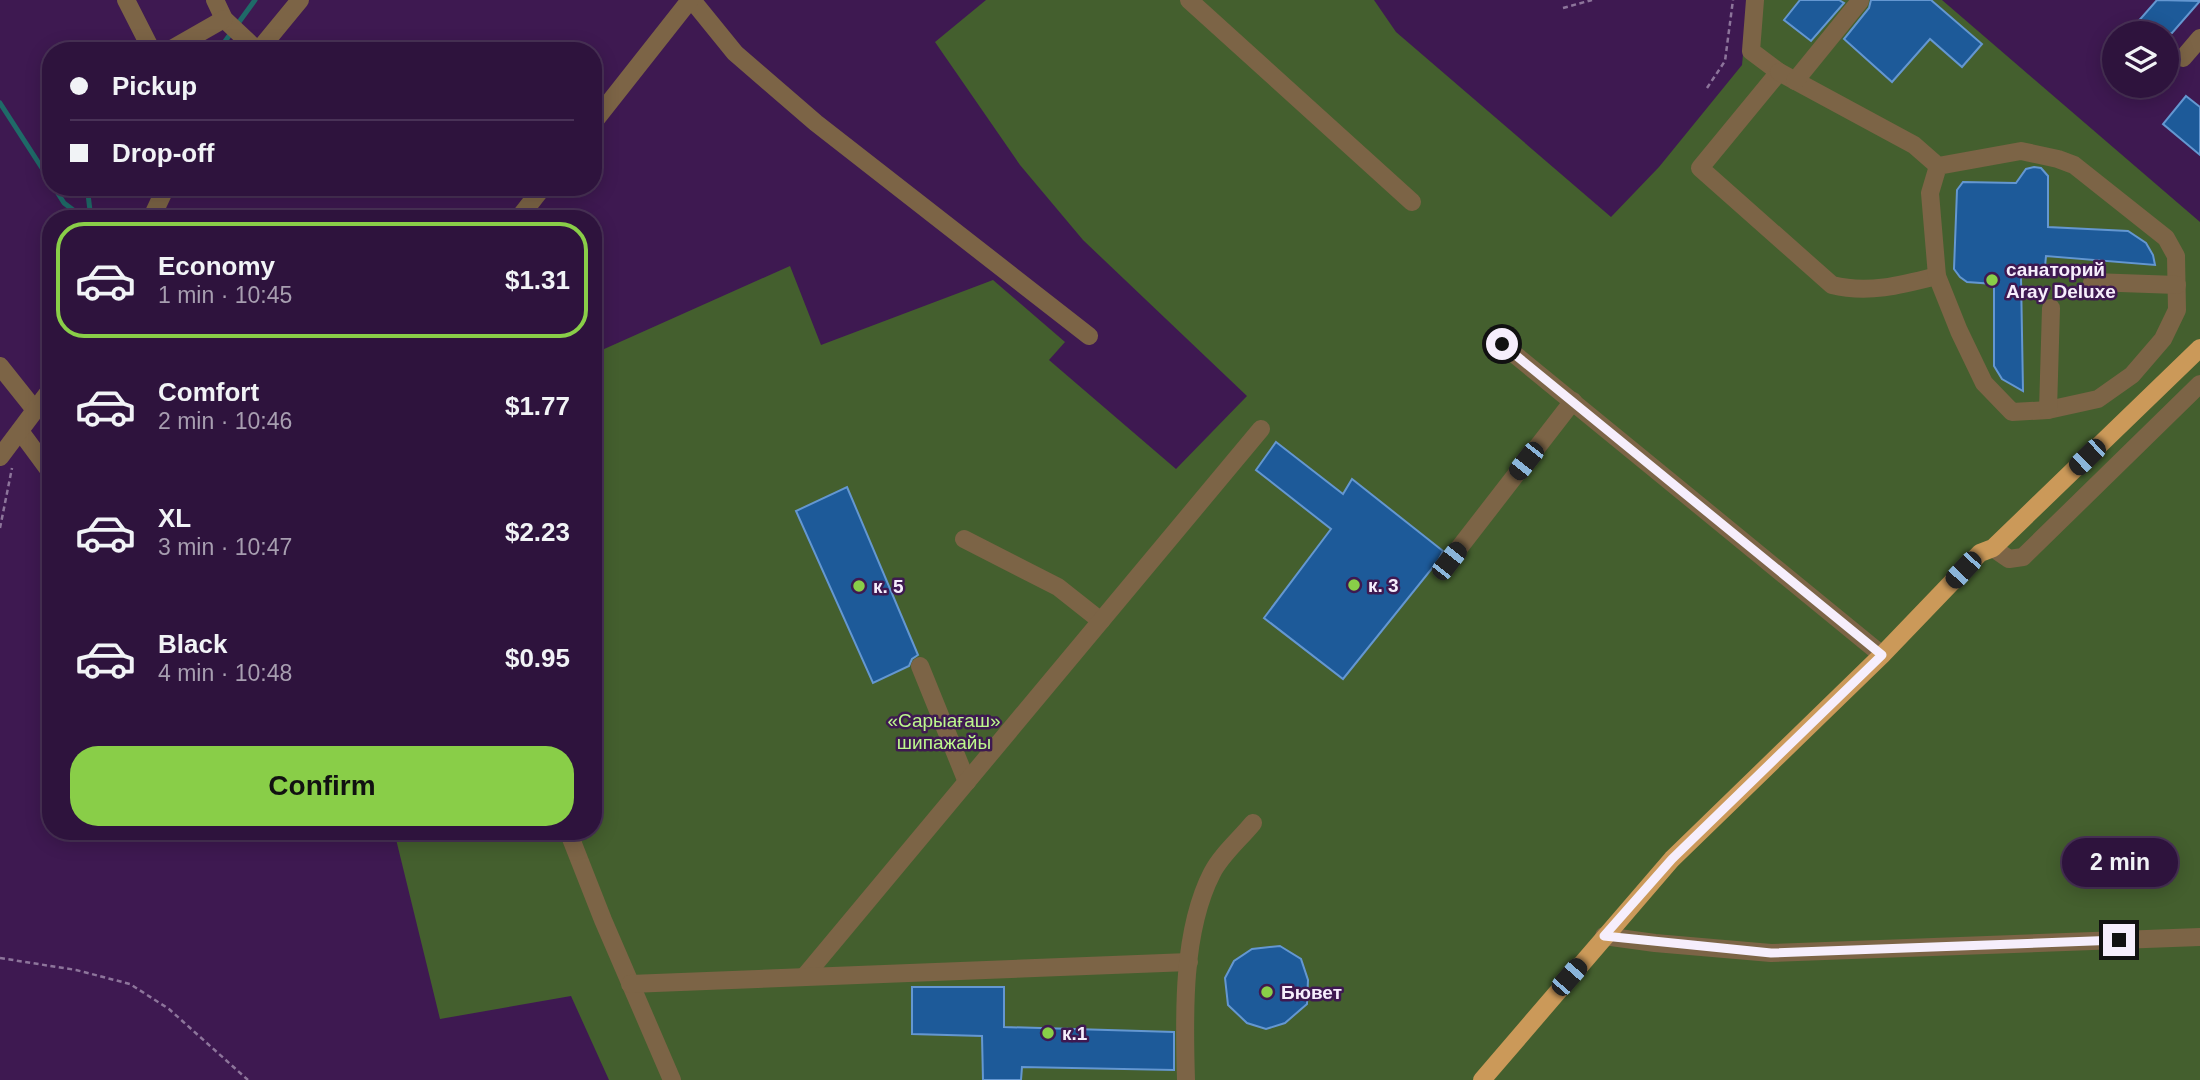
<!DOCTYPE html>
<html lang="en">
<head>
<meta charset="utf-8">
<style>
	body { margin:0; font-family:Helvetica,sans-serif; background:#3a2048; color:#f1f3f6; height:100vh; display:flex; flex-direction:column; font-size:26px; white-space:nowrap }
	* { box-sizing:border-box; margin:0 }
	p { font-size:23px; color:#a79eb0 }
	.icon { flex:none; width:38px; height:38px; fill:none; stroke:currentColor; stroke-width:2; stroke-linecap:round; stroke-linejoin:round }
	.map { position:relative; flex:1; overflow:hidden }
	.details { position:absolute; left:42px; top:210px; width:560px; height:630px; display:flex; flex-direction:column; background:#2e133d; border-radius:28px; box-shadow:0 4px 18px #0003,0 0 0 2px #493257 }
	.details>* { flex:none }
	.top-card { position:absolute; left:42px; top:42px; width:560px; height:154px; border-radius:28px; box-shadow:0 4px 18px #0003,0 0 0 2px #493257; display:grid; align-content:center; height:154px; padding:0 28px; background:#2e133d }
	.fabs { position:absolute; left:2102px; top:21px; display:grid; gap:14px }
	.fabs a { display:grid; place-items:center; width:77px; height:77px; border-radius:50%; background:#2e133d; box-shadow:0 4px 18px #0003,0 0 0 2px #493257; font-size:35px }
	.end { position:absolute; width:32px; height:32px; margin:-16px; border:9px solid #f6eefc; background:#111; box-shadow:0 0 0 4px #111 }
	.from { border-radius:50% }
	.bubble { position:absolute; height:49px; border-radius:24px; background:#2e133d; box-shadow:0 4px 18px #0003,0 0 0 2px #493257; font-size:23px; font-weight:600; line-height:49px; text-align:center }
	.car { position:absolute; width:21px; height:42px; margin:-21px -10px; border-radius:9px; box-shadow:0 0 5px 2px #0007; background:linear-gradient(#222 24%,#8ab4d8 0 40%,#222 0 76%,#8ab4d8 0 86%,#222 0) }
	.top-card b { display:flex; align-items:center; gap:24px; height:66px; font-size:26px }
	.top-card b+b { border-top:2px solid #493257 }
	.top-card i { width:18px; height:18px; background:#f1f3f6 }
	ul { padding:12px 0 0; list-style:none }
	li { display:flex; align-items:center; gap:21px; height:116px; margin:0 14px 10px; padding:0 14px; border:4px solid transparent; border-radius:28px }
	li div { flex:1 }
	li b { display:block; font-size:26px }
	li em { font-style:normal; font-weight:600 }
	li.on { border-color:#89ce48 }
	li>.icon { width:63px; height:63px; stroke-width:1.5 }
	.primary-button { display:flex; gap:14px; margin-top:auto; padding:14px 28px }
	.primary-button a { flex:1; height:80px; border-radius:28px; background:#89ce48; color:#111; font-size:28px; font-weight:600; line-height:80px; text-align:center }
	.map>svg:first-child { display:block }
	.green { fill:#445f2e }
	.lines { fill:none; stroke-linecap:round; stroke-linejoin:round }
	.stream { stroke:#1f6a68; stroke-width:5 }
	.building { fill:#1d5a99; stroke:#6497d1; stroke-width:2 }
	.path { stroke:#8d759b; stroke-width:2.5; stroke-dasharray:5 3.5; stroke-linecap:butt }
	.minor { stroke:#7c6446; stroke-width:18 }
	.major { stroke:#cb9959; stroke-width:18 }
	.route { stroke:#f6eefc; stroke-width:9 }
	.poi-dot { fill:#89ce48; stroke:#3e1951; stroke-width:2.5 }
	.labels { text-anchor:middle; stroke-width:5; stroke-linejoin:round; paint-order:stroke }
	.poi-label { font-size:19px; font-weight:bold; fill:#f6eefc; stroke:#3e1951; text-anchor:start }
	.park-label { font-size:19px; fill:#bcf78d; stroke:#3e1951 }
</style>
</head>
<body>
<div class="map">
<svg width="2200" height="1080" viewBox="0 0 2200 1080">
	<rect width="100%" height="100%" fill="#3e1951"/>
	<polygon class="green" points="986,0 1374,0 1396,32 1611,217 1659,167 1742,65 1748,0 1942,0 2200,222 2200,1080 609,1080 571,996 440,1019 394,831 593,831 593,354 790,266 821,345 993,280 1065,342 1049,360 1176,469 1247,396 1083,240 1020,165 935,42"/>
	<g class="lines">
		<g class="stream">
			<polyline points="218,51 255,0"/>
			<polyline points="0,103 51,182"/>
			<polyline points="54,187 64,203 85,219"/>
			<polyline points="91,219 88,194 92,187"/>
		</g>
	</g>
	<g class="building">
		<polygon points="1800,0 1839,0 1844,3 1811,41 1784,20"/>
		<polygon points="1871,0 1931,0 1982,44 1962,67 1930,39 1892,82 1844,39 1869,8"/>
		<polygon points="2157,0 2200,1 2172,33 2128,33"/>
		<polygon points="2186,96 2200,107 2200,155 2163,124"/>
		<polygon points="2034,167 2041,168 2048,176 2048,227 2128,231 2146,243 2153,255 2155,265 2046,256 2045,267 2033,277 2021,277 2023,391 2002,379 1994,366 1994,284 1967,282 1960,277 1954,269 1957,190 1963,182 2016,183 2026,169"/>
		<polygon points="1276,442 1343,494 1352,479 1443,551 1438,561 1343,679 1264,618 1331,529 1256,470"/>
		<polygon points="847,487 918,655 912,659 909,666 873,683 796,511"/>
		<polygon points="1280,946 1301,959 1308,980 1307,1004 1285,1023 1266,1029 1247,1023 1228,1005 1225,978 1234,961 1252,949"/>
		<polygon points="912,987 1004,987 1004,1027 1174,1032 1174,1070 1022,1067 1021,1080 983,1080 982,1036 912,1034"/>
	</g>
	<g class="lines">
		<g class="path">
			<polyline points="1563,8 1592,0"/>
			<polyline points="1707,88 1725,61 1733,0"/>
			<polyline points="0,528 12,468"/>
			<polyline points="0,958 76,970 130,984 169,1009 248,1080"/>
		</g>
		<g class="minor">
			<polyline points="126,0 152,51"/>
			<polyline points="215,0 224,19 258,51"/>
			<polyline points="692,0 735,53 816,123 1089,336"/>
			<polyline points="1189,0 1412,202"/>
			<path d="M1755 0 1751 51 1779 72 1700 168 1832 285C1868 294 1902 285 1937 276"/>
			<polyline points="168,51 224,19"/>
			<polyline points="258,51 300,0"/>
			<polyline points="2183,58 2200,38"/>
			<polyline points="1779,72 1914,145 1938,166 2021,151 2058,159 2074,165 2166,238 2176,256 2177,310 2163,339 2132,375 2098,399 2048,410 2012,412 1984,383 1959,331 1937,276 1930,193 1938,166"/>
			<polyline points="1795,81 1860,1"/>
			<polyline points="593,123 690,0"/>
			<polyline points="151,219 166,187"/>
			<polyline points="518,219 543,187"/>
			<polyline points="2092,282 2177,285"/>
			<polyline points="1502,344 1882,655"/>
			<polyline points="0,366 35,410"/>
			<polyline points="2048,410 2051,308"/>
			<polyline points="20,431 51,473"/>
			<polyline points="0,457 51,389"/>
			<polyline points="964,539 1058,587 1101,621"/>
			<polyline points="1993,548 2009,559 2023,557 2200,384"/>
			<polyline points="1449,561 1573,401"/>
			<polyline points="920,666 967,782"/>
			<polyline points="568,831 603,920 672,1080"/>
			<polyline points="1604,936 1655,943 1771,953 2200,937"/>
			<polyline points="804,977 1261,429"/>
			<polyline points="630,984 1189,962"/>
			<path d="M1186 1080C1184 1016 1182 931 1212 873 1221 855 1240 839 1253 823"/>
		</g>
		<polyline class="major" points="1482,1080 1672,859 1882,655 1980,553 1993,548 2200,348"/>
	</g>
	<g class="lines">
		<polyline class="route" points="1502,344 1882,655 1672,859 1604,936 1771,953 2119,940"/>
	</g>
	<g class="poi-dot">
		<circle cx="1992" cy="280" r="7"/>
		<circle cx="1354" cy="585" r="7"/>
		<circle cx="859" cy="586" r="7"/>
		<circle cx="1267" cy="992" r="7"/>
		<circle cx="1048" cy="1033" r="7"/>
	</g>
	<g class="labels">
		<g class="poi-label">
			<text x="2006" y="276">санаторий<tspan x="2006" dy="22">Aray Deluxe</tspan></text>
			<text x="1368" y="592">к. 3</text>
			<text x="873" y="593">к. 5</text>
			<text x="1281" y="999">Бювет</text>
			<text x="1062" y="1040">к.1</text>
		</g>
		<g class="park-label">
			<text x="944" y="727">«Сарыағаш»<tspan x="944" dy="22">шипажайы</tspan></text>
		</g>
	</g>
</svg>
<div class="fabs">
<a><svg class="icon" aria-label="layers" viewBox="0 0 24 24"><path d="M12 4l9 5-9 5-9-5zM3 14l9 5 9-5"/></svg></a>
</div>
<i class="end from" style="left:1502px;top:344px"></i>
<i class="end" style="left:2119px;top:940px"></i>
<div class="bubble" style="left:2062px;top:838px;width:116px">2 min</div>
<i class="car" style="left:2087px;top:457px;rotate:226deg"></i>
<i class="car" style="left:1526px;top:461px;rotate:218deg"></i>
<i class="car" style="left:1449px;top:561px;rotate:38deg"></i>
<i class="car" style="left:1963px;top:570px;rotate:223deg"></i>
<i class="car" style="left:1569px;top:977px;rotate:41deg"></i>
<div class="top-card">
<b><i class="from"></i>Pickup</b>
<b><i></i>Drop-off</b>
</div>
<section class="details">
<ul>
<li class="on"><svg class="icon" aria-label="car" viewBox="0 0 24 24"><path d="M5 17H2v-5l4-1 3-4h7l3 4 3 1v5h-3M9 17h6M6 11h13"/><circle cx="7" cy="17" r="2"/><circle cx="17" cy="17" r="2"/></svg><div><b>Economy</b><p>1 min · 10:45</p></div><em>$1.31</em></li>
<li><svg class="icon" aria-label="car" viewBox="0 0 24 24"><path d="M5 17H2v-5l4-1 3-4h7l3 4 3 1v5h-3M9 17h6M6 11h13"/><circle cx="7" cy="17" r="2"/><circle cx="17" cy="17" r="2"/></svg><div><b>Comfort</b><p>2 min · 10:46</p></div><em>$1.77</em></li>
<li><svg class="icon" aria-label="car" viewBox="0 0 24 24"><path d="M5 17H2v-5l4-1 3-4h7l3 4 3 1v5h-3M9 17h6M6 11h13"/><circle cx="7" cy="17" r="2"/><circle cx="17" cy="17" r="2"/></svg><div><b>XL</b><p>3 min · 10:47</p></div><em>$2.23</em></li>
<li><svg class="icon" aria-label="car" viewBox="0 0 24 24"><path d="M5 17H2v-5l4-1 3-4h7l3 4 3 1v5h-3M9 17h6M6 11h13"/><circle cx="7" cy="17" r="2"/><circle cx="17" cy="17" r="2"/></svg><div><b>Black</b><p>4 min · 10:48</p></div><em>$0.95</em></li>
</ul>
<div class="primary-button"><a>Confirm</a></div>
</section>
</div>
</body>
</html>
